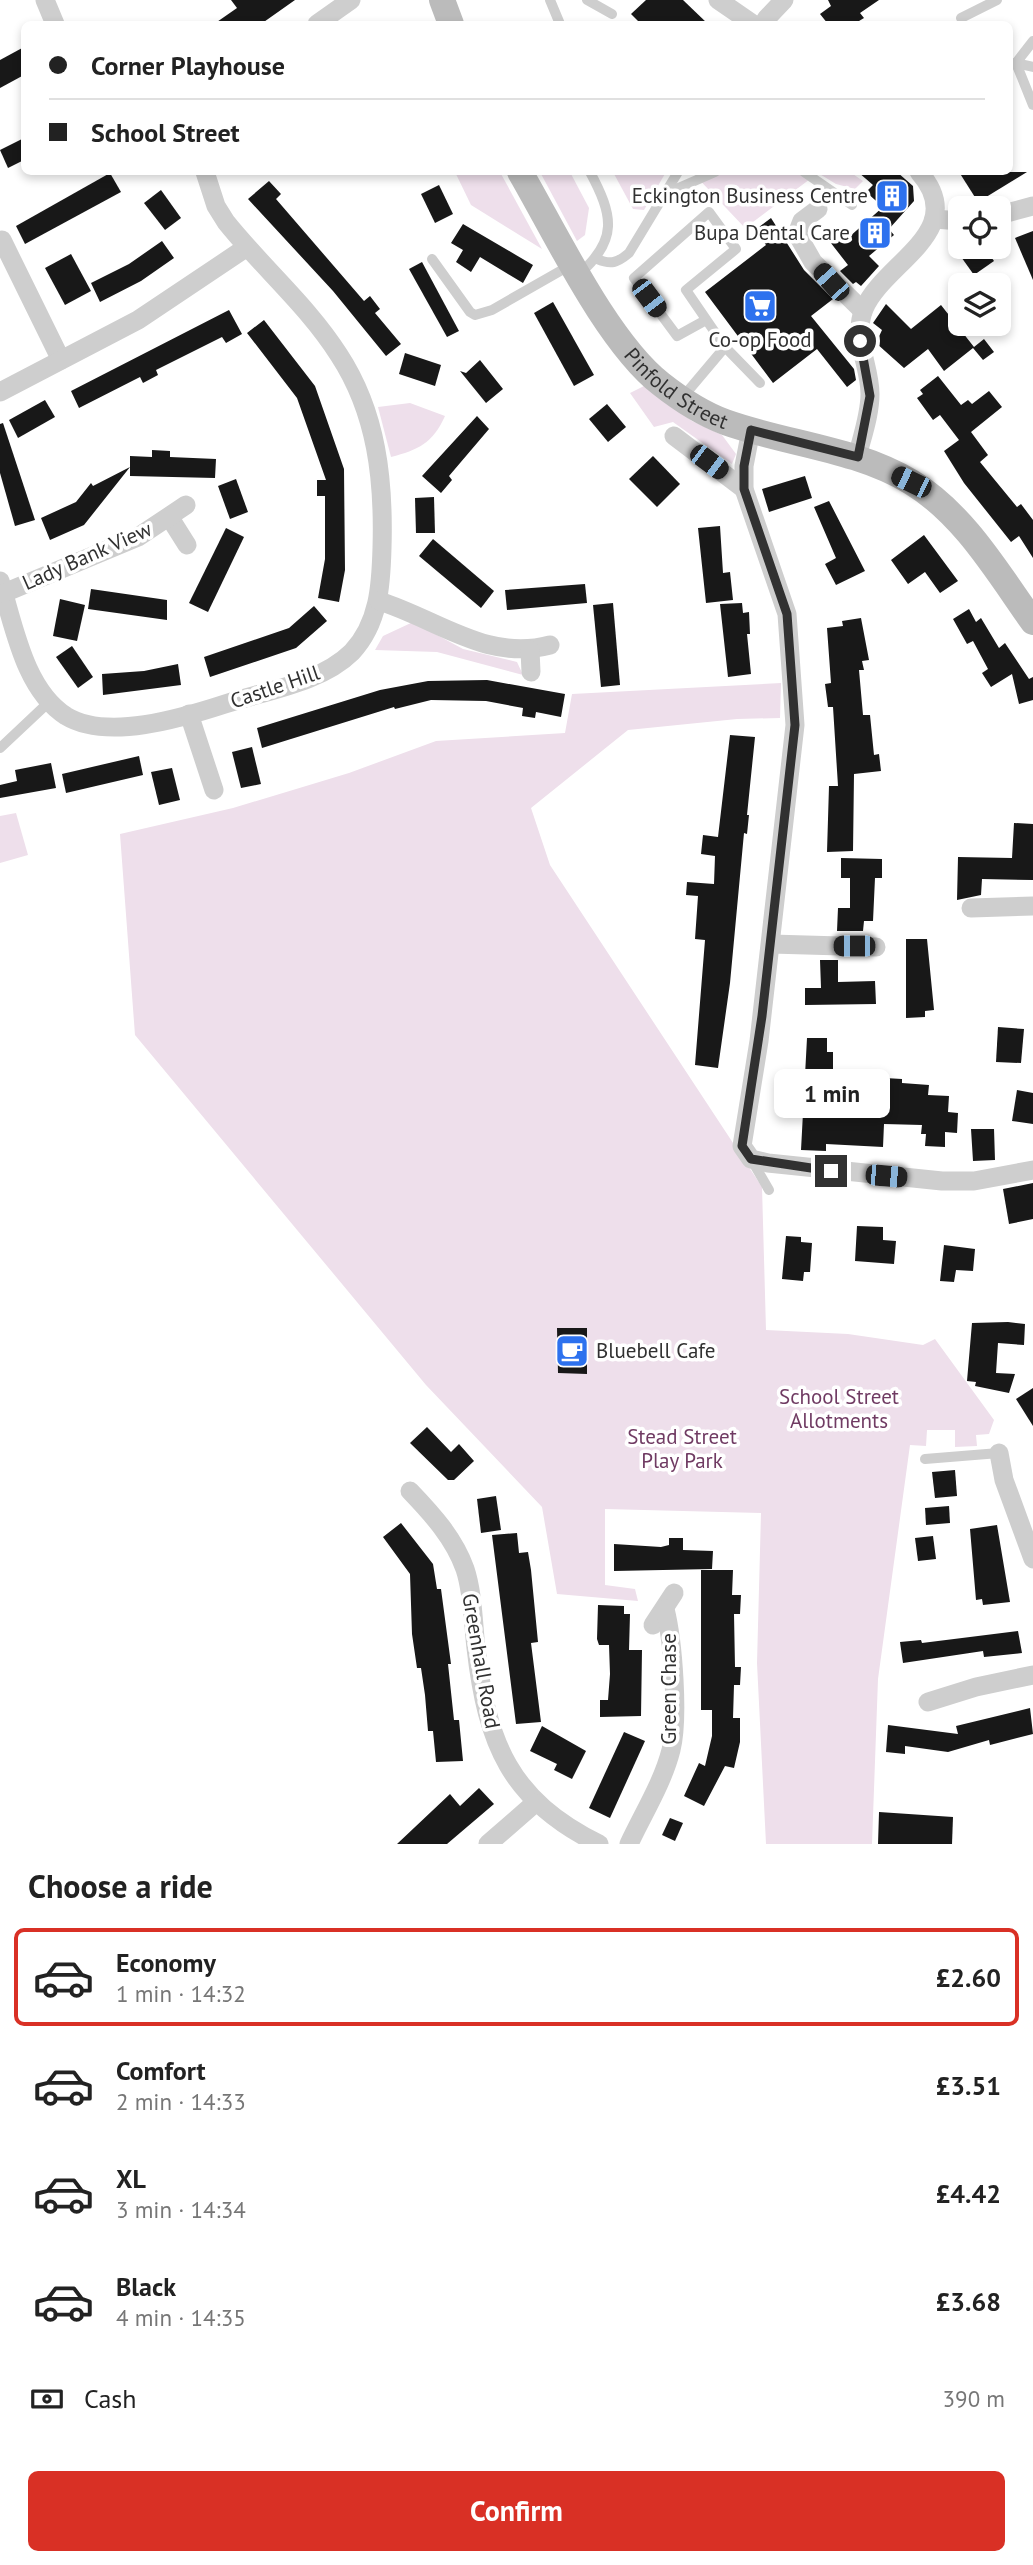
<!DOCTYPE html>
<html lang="en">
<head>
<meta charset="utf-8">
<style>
	body { margin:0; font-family:"PT Sans",sans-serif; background:#f6f6f6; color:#222; height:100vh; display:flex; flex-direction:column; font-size:26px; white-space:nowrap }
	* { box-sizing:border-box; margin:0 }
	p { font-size:23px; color:#767676 }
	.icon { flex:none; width:38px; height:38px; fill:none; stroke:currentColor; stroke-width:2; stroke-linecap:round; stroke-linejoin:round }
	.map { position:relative; height:1844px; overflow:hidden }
	.sheet { display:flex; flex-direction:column; background:#fff; flex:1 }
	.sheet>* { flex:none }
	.guide { position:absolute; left:21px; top:21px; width:992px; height:154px; border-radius:10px; box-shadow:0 4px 10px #0003; display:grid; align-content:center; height:154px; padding:0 28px; background:#fff }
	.buttons { position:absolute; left:948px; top:196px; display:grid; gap:14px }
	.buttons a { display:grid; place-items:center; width:63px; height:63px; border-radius:10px; background:#fff; box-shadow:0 4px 10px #0003; font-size:35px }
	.end { position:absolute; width:32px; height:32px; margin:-16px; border:9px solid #313131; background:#fff; box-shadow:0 0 0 4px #fff }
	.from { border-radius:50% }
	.bubble { position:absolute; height:49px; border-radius:10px; background:#fff; box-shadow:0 4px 10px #0003; font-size:23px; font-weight:700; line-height:49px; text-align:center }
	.car { position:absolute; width:21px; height:42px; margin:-21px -10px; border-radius:9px; box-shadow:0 0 5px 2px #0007; background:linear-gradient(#222 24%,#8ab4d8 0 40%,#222 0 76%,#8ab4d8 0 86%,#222 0) }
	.guide b { display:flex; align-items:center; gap:24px; height:66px; font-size:26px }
	.guide b+b { border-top:2px solid #e0e0e0 }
	.guide i { width:18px; height:18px; background:#222 }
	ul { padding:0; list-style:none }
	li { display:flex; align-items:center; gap:21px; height:98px; margin:0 14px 10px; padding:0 14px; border:4px solid transparent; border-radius:10px }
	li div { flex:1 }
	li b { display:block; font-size:26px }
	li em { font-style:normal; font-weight:700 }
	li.selected { border-color:#d93025 }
	li>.icon { width:63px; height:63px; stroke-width:1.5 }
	h2 { padding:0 28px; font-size:32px; line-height:84px }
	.pay { display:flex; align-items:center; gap:18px; height:77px; padding:0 28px; font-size:26px }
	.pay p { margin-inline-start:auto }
	.button { display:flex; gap:14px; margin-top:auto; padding:14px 28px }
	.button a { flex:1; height:80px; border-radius:10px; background:#d93025; color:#fff; font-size:28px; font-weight:700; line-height:80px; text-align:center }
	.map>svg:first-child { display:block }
	.green { fill:#eedfeb }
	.building { fill:#181818 }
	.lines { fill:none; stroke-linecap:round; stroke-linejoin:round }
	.lane { stroke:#cecece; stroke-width:10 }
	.street { stroke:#cecece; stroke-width:19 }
	.secondary { stroke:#bbb; stroke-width:26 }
	.route { stroke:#313131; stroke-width:9 }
	.labels { text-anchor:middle; stroke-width:7; stroke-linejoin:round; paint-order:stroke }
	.poi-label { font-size:21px; fill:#313131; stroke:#fff; text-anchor:end }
	.street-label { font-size:21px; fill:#313131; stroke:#fff }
	.park-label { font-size:21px; fill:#703b63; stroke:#fff }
</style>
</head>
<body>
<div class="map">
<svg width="1033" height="1844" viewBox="0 0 1033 1844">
	<rect width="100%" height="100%" fill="#fff"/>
	<g class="green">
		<polygon points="455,172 500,172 542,249 471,205"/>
		<polygon points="540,172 570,172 589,208 585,235 577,241"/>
		<polygon points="613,172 666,172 644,210 633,209"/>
		<polygon points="692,172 850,172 863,181 855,189 836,184 818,173 745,228"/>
		<polygon points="644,386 692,421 722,435 736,454 732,464 673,422 654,427 630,393"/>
		<path d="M410 403 445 416C433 443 418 450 391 457L378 407Z"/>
		<polygon points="413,622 463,649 517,662 523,675 437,652 375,650 383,636"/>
		<polygon points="781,683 780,718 737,719 628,730 531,808 550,865 762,1187 766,1330 848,1334 923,1345 935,1339 994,1420 989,1434 976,1435 977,1446 955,1447 955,1430 927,1430 926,1446 910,1445 878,1679 872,1844 766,1844 757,1663 761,1513 605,1509 605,1585 635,1589 638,1601 557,1594 542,1507 426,1385 135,1035 120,834 233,808 349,773 436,741 565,733 572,694"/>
		<polygon points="16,813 28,855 0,863 0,816"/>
	</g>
	<g class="building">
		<polygon points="231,0 295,0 261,24 214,24 237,8"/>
		<polygon points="646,0 683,0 708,24 641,24 631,14"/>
		<polygon points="828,0 879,0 860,13 864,18 854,24 828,24 820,14 831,6"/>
		<polygon points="24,47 24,75 0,88 0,60"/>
		<polygon points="24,138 24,160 8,168 0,150"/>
		<polygon points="858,172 897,172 913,186 914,201 889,229 894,235 869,256 879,266 861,286 856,282 853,284 840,271 848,265 827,238 841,227 848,238 883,207 866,192 873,185"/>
		<polygon points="959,172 1027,172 978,202"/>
		<polygon points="110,173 121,192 25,244 16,226"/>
		<polygon points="269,181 281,194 276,199 364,301 370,296 380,309 375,313 401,344 386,356 333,291 248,199"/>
		<polygon points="439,185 453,214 435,223 421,194"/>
		<polygon points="161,190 181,218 165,230 144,203"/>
		<polygon points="771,218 804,270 833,299 811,316 854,369 856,380 847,387 817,349 773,383 705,292 766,245 755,230"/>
		<polygon points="463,224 533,265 523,283 480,257 471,272 456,262 463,250 451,243"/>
		<polygon points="1033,231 1033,280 1015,238"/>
		<polygon points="162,241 174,258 141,281 100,302 91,283 129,264"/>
		<polygon points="954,247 984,247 994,261 974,275"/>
		<polygon points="71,254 91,291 65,305 45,268"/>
		<polygon points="422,262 459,331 447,337 409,269"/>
		<polygon points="553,302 594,375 574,386 534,313"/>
		<polygon points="886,304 911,329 941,305 974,347 984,339 994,352 983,360 973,348 944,371 928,349 904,368 876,343 882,330 873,323"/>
		<polygon points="229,310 242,334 226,343 222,337 156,370 158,375 143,383 140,377 79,408 71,391"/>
		<polygon points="264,320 315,386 344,469 345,570 339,602 318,598 325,559 325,496 317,496 317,480 326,480 297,398 247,333"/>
		<polygon points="405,353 441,365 435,386 399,374"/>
		<polygon points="480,360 503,389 486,403 460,371 466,373"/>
		<polygon points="938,376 961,405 968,400 972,404 989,391 1002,407 971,432 988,455 980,462 1017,507 1021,504 1033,520 1033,558 1019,536 1011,542 964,483 944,451 959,440 940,415 933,420 917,398 923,394 920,390"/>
		<polygon points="45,400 55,417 18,438 9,420"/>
		<polygon points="607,404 626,427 608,442 589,419"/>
		<polygon points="477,416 489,429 449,476 452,480 441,493 422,476"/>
		<polygon points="3,423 35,520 15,526 0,473 0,424"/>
		<polygon points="152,450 170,451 170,457 216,459 215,478 130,476 130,456 152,457"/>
		<polygon points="653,456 680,484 657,507 629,479"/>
		<polygon points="130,467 84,525 50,540 41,518 76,502 91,483 93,486"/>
		<polygon points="805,476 812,498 769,512 762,489"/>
		<polygon points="236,479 248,512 230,519 218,486"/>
		<polygon points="434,497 435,533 416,533 415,498"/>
		<polygon points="829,501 865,571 836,585 825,564 836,558 814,507"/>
		<polygon points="720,526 723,573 730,572 733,600 706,603 698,528"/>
		<polygon points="226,528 244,537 208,612 189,603"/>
		<polygon points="924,535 958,581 940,593 925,572 908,584 891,560"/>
		<polygon points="433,539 494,591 481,608 419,556"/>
		<polygon points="585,584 587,603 507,610 505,590"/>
		<polygon points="91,589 167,600 167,620 88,609"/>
		<polygon points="60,599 85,605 77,641 53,636"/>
		<polygon points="613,603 620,685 601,687 593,605"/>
		<polygon points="742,603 743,613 749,612 750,634 747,634 751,674 728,677 720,604"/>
		<polygon points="314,606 327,621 296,648 210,677 204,657 289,628"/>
		<polygon points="969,609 976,622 981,618 999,648 1005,643 1029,679 1033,677 1033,700 1019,704 1012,674 991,687 982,673 988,669 973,641 967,644 953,619"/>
		<polygon points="861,618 869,660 862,661 864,670 859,670 863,715 870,715 874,755 879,754 881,771 854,774 853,851 827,852 829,786 838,786 833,707 828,707 825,684 831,683 827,628 843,626 842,621"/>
		<polygon points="72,646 93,677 78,688 56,657"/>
		<polygon points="178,664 181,685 103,695 102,674 144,671"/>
		<polygon points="487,680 565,694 561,717 536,712 535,718 522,716 523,708 486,701 431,700 395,709 394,707 262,748 257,728 380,690 428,681"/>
		<polygon points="730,735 755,737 747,815 749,815 747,834 744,833 730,983 718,1068 695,1065 705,940 695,939 698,896 686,895 687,882 714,884 715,856 701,854 703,835 718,837"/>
		<polygon points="252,747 261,784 241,788 232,752"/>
		<polygon points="139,756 143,775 66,793 62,774"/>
		<polygon points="51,763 56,788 0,798 0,785 17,781 15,770"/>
		<polygon points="172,768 180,800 159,805 151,772"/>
		<polygon points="1014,823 1033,824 1033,880 982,879 981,895 957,900 958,857 1012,858"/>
		<polygon points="841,858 882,859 882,878 875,878 873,921 864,921 863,931 837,931 838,908 850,908 850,878 841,878"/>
		<polygon points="906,939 927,939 934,1010 925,1011 925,1017 906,1018"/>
		<polygon points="820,960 838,960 838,982 875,981 876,1004 805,1005 805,988 821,988"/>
		<polygon points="998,1027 1024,1029 1021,1063 996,1062"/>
		<polygon points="807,1038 827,1038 827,1052 833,1052 833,1075 902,1079 902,1083 929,1085 928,1095 949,1096 948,1112 958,1113 957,1133 945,1132 945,1147 925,1146 926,1134 921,1134 922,1125 884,1124 883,1147 826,1144 826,1151 801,1150"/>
		<polygon points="1017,1090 1033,1093 1033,1124 1012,1121"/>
		<polygon points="971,1129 994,1129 995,1160 973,1161"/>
		<polygon points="1033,1183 1033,1219 1009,1224 1003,1189"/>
		<polygon points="857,1226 883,1227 883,1240 896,1241 894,1264 855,1261"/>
		<polygon points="786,1236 801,1237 801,1242 812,1243 810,1272 804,1272 803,1281 782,1279"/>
		<polygon points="944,1245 975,1249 973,1271 956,1270 954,1282 940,1281"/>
		<polygon points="1008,1322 1025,1324 1024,1345 998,1343 996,1373 1015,1374 1009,1393 975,1386 976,1382 967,1381 972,1323"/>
		<polygon points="557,1328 587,1328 587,1374 558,1373"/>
		<polygon points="1033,1388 1033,1426 1016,1399"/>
		<polygon points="427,1427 451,1452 459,1444 474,1461 454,1480 448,1480 410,1443"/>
		<polygon points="955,1470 957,1496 935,1498 932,1472"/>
		<polygon points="496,1496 501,1530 481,1533 477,1499"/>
		<polygon points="949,1506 950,1523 926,1525 925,1508"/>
		<polygon points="401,1523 433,1564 437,1589 441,1589 451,1664 448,1664 454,1720 459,1720 463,1761 436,1762 433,1731 428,1731 425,1695 421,1668 417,1668 412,1634 410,1574 383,1537"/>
		<polygon points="997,1525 1010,1602 983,1605 982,1599 976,1600 970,1529"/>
		<polygon points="517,1533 519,1553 528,1552 531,1570 538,1642 531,1643 541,1722 516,1724 492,1535"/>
		<polygon points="933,1536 936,1559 918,1561 915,1538"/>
		<polygon points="669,1538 683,1538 683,1550 713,1551 712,1569 614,1571 614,1544 661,1547 669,1545"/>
		<polygon points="701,1570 733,1570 732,1595 741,1595 740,1614 734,1614 735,1667 741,1667 740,1685 734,1685 733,1718 740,1718 740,1742 734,1768 725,1766 704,1806 684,1796 699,1763 705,1766 712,1736 712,1710 701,1710"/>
		<polygon points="598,1605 624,1606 624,1614 630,1614 629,1650 642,1650 641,1716 600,1717 600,1700 608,1700 610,1674 609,1645 599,1645 597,1639"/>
		<polygon points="1018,1631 1022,1653 984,1657 983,1651 903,1663 900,1642 921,1640 922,1643"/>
		<polygon points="1030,1708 1033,1734 990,1745 989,1740 948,1752 905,1746 905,1754 886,1752 888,1725 958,1734 956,1726"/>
		<polygon points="542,1726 586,1751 572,1779 554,1770 557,1764 530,1751"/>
		<polygon points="624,1732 645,1741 610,1818 589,1808"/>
		<polygon points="479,1788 494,1804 447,1844 397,1844 450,1794 460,1806"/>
		<polygon points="879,1812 953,1817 952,1844 878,1844"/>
		<polygon points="670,1818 683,1823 675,1841 662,1835"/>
	</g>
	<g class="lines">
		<g class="lane">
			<polyline points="550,0 560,24"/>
			<polyline points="587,0 612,14"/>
			<polyline points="961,18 997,0"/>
			<polyline points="1016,63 1033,105"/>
			<polyline points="1016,63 1033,41"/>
			<polyline points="1010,65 1016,63 1033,67"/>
			<polyline points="804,172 852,205"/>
			<polyline points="667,193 715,172"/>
			<polyline points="432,259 470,312 475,315 492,310 569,266"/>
			<path d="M597 259C611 265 617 263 629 253L678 172"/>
			<path d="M578 275C619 240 613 215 590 172"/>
			<polyline points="706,320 677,336 634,278 709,212 736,249 686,290 725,347 760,383"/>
			<polyline points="682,398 725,347"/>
			<polyline points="0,748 49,702"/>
			<polyline points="751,1159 769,1190"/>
			<polyline points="925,1459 999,1453"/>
		</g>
		<g class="street">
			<polyline points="45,0 55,24"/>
			<polyline points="718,0 753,24"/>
			<polyline points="317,24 351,0"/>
			<polyline points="766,24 766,19 784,0"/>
			<polyline points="818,209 802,221 797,234 813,262 863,311"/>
			<polyline points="999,215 1033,206"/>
			<polyline points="934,219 961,221"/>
			<polyline points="2,240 61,360"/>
			<polyline points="0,392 138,320 247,247"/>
			<polyline points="751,430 744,466 744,489 787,614 795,725 759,1041 742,1146 751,1159 768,1163 942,1181 974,1181 1033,1170"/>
			<polyline points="674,436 744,489"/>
			<path d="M857 457C862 437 870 415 870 394 870 365 852 339 864 309 884 262 971 231 919 172"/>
			<polyline points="170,518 187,545"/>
			<path d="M0 581C14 625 24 689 66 716 107 741 182 718 225 704 265 691 321 683 352 652 379 623 381 585 382 548 384 480 377 413 339 355 308 306 262 267 226 222L216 206 205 172"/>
			<polyline points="4,593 138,537 186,505"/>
			<path d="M379 601C437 619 487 662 550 645"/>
			<polyline points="530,650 531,672"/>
			<polyline points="189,714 214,790"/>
			<polyline points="971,908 1033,906"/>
			<polyline points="771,944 876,947"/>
			<polyline points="999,1453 1004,1480 1033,1559"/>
			<path d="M410 1491C432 1514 454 1538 465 1569 473 1593 473 1622 476 1648 487 1744 510 1800 599 1844"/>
			<polyline points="653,1625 674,1593"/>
			<polyline points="928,1702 976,1687 1033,1675"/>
			<polyline points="488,1844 535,1803"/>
			<path d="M629 1844C643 1814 663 1782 671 1750 679 1718 673 1641 665 1609"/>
		</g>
		<g class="secondary">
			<polyline points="442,0 451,24"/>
			<path id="s1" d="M520 172C555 232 607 342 661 384 680 399 701 413 725 422 786 444 854 448 911 482 964 514 998 573 1033 622"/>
		</g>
	</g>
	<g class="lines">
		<polyline class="route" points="831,1171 751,1159 742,1146 762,1016 795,725 787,614 744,489 744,466 751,430 858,457 870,396 860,341"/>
	</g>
	<defs>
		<symbol id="building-square" viewBox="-11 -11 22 22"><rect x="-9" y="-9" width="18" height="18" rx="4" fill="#2d71ee" stroke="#fff"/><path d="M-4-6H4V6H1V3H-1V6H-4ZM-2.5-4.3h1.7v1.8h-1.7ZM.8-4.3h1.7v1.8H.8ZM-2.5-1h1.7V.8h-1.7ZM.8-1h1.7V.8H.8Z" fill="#fff"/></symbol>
		<symbol id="supermarket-square" viewBox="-11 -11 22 22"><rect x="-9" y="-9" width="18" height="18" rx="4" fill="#2d71ee" stroke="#fff"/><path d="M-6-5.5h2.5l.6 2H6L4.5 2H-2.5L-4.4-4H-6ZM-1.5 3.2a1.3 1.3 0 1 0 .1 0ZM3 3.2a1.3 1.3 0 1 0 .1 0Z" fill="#fff"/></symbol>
		<symbol id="cafe-square" viewBox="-11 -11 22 22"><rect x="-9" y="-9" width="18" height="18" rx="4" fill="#2d71ee" stroke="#fff"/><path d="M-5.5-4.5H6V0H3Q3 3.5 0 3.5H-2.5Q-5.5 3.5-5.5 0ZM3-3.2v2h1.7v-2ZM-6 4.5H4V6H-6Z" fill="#fff"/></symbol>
	</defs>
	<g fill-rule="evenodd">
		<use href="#building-square" x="873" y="177" width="38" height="38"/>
		<use href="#building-square" x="856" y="214" width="38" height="38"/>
		<use href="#supermarket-square" x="741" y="287" width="38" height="38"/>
		<use href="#cafe-square" x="553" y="1332" width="38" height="38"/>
	</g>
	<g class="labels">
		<g class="poi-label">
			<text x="868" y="203">Eckington Business Centre</text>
			<text x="850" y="240">Bupa Dental Care</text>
			<text x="760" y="347" text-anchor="middle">Co-op Food</text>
			<text x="596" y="1358" text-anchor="start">Bluebell Cafe</text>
		</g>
		<g class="street-label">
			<text dy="7" stroke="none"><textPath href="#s1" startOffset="271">Pinfold Street</textPath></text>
			<text transform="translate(87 556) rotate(-24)" y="7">Lady Bank View</text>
			<text transform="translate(275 687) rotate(-19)" y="7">Castle Hill</text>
			<text transform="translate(481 1661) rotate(80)" y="7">Greenhall Road</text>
			<text transform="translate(669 1689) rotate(-90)" y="7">Green Chase</text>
		</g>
		<g class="park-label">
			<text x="839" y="1404">School Street<tspan x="839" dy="24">Allotments</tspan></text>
			<text x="682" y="1444">Stead Street<tspan x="682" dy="24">Play Park</tspan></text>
		</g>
	</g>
</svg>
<div class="buttons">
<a><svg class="icon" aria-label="locate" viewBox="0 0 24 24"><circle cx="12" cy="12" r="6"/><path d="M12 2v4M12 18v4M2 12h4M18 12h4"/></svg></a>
<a><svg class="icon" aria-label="layers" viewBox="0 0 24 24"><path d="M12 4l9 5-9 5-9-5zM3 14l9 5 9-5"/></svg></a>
</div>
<i class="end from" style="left:860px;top:341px"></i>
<i class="end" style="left:831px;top:1171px"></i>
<div class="bubble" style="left:774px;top:1069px;width:116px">1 min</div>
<i class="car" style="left:831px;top:282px;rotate:318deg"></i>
<i class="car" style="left:649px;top:298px;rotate:143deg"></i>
<i class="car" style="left:709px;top:462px;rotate:127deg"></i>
<i class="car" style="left:911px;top:482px;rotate:296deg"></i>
<i class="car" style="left:854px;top:946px;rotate:270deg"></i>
<i class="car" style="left:886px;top:1176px;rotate:95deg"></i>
<div class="guide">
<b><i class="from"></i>Corner Playhouse</b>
<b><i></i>School Street</b>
</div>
</div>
<section class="sheet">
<h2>Choose a ride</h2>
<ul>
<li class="selected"><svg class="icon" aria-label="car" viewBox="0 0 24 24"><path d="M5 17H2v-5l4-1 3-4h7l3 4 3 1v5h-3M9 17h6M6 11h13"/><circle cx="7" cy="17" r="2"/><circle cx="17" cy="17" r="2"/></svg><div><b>Economy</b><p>1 min · 14:32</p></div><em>£2.60</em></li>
<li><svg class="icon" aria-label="car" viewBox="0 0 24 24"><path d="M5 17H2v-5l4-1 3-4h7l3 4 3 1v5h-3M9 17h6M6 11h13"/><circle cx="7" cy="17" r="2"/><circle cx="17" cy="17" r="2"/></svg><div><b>Comfort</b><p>2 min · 14:33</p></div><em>£3.51</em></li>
<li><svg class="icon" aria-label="car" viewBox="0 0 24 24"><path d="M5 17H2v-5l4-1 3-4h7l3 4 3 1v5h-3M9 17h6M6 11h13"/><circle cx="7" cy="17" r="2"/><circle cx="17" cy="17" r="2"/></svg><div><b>XL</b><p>3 min · 14:34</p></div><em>£4.42</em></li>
<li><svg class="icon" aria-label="car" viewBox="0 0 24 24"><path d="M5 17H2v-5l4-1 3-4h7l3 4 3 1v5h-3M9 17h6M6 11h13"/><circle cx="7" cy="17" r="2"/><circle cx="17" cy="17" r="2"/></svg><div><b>Black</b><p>4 min · 14:35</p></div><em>£3.68</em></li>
</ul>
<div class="pay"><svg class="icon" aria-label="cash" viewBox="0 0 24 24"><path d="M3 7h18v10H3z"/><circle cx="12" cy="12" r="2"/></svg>Cash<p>390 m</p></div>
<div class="button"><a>Confirm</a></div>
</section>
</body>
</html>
